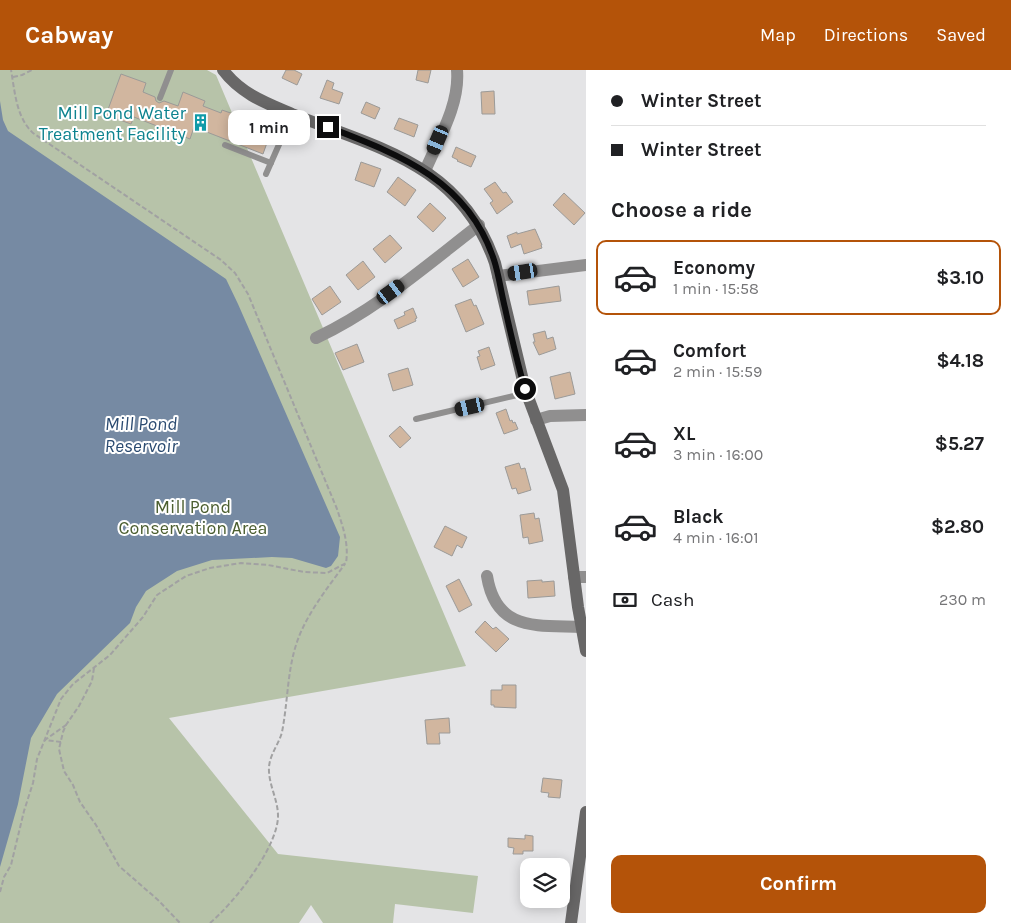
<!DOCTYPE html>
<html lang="en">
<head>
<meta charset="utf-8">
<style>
	body { margin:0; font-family:Karla,sans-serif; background:#f6f6f6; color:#202124; height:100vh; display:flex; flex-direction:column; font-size:19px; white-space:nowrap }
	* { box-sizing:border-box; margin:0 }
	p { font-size:16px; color:#757577 }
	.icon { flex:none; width:28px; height:28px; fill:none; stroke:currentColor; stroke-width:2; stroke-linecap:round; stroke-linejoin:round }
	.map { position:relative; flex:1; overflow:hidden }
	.details { display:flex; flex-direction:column; background:#fff; width:425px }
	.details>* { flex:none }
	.banner { display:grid; align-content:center; height:110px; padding:0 25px; background:#fff }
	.controls { position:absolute; left:520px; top:788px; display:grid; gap:10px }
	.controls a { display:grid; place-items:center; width:50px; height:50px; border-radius:10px; background:#fff; box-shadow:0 2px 12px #0003; font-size:25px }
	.end { position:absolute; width:22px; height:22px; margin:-11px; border:6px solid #0c0c0d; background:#fff; box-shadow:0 0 0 2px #fff }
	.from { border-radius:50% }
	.bubble { position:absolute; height:35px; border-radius:10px; background:#fff; box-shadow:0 2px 12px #0003; font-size:16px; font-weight:700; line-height:35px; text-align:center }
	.car { position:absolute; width:15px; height:30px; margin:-15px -8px; border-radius:6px; box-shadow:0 0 4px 1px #0007; background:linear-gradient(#222 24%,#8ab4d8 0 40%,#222 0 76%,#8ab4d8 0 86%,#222 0) }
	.banner b { display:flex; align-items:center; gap:18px; height:48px; font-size:19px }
	.banner b+b { border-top:1px solid #e0e0e0 }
	.banner i { width:12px; height:12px; background:#202124 }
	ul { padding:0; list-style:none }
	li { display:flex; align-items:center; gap:15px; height:75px; margin:0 10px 8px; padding:0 15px; border:2px solid transparent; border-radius:10px }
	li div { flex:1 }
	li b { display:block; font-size:19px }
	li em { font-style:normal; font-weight:700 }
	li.selected { border-color:#b45309 }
	li>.icon { width:45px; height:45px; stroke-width:1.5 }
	h2 { padding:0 25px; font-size:22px; line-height:60px }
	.pay { display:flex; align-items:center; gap:12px; height:55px; padding:0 25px; font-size:19px }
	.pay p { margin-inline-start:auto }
	.action { display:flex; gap:10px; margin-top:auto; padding:10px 25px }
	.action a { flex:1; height:58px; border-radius:10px; background:#b45309; color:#fff; font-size:20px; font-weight:700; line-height:58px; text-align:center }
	header { display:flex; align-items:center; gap:30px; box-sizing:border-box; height:70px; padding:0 25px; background:#b45309; color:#fff }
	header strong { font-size:24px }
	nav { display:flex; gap:28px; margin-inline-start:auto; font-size:18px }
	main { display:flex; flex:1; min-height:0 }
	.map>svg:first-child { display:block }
	.green { fill:#b7c3a9 }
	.water { fill:#768aa3 }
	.building { fill:#d1b69f; stroke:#9b9a98 }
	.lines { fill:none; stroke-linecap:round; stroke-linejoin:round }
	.path { stroke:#a1a1a2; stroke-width:2; stroke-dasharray:5 2.5; stroke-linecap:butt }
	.lane { stroke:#908f8f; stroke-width:6 }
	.street { stroke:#908f8f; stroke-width:12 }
	.secondary { stroke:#686767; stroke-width:12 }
	.route { stroke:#0c0c0d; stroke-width:6 }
	.labels { text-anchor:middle; stroke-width:4; stroke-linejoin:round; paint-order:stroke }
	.culture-label { font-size:18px; fill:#0d838f; stroke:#fff; text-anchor:end }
	.park-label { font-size:18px; fill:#4c5f30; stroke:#fff }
	.water-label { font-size:19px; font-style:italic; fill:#2b4b71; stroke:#fff }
</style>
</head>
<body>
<header>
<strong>Cabway</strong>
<nav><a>Map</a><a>Directions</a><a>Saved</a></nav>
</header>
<main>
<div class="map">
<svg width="586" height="853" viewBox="0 0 586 853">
	<rect width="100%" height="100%" fill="#e4e4e6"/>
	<polygon class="green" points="0,0 207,0 216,5 466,596 169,648 278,784 478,806 473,843 395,834 393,853 323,853 311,835 299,853 0,853"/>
	<polygon class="water" points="0,31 3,50 8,61 226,209 238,234 340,467 338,486 331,496 326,498 292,488 272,487 212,490 177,501 146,521 136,537 130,553 57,624 31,668 18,734 0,797"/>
	<g class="building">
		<polygon points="286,0 294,0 302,4 297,15 282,8"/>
		<polygon points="418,0 431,0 428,13 416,10"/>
		<polygon points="121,4 146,13 143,22 155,27 156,31 159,33 164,31 178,36 183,22 205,31 203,36 221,43 222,40 242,47 247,45 248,50 254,52 250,63 268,70 263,84 194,57 190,69 134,47 131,54 106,45"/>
		<polygon points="327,10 334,13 332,19 343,23 339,34 320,28"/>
		<polygon points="494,21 495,44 482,44 481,22"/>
		<polygon points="366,32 380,38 375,49 361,43"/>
		<polygon points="399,48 418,55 414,67 394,59"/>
		<polygon points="456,77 476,86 471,97 457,91 458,90 452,87"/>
		<polygon points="361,92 381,99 374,117 355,110"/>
		<polygon points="398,107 416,120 405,136 387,122"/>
		<polygon points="495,112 503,123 506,122 513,132 497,144 490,133 493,131 484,119"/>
		<polygon points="564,123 585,143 574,155 553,135"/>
		<polygon points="430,133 446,148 433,162 417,147"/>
		<polygon points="535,159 542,175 541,175 542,178 524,184 521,174 511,178 507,166 517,162 517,164"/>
		<polygon points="390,165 402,178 385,193 373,179"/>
		<polygon points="468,189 479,207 463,217 452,199"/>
		<polygon points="363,191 375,207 358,220 346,205"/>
		<polygon points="330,216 341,232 322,245 312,229"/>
		<polygon points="559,216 561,231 529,235 527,221"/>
		<polygon points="471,229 474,236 476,235 484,254 466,262 455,235"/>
		<polygon points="413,238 417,248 415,249 416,251 398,259 394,250 405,245 404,242"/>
		<polygon points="545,261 547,269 553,267 556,279 539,285 533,272 535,272 533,264"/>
		<polygon points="357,274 364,292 343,300 335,283"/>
		<polygon points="489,277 495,295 481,300 477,287 480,286 478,281"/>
		<polygon points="408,298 413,315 393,321 388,304"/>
		<polygon points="570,302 575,324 555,329 550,307"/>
		<polygon points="506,339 510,351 512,350 513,353 515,352 518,359 504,364 496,343"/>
		<polygon points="400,356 411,368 400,378 389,366"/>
		<polygon points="519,393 521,399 525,398 531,420 518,424 516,418 512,419 505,397"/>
		<polygon points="534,443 535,449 539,448 543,471 529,474 528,467 523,468 520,445"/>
		<polygon points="445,456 467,467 462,478 457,475 452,486 434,477"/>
		<polygon points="459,509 472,535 459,542 446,516"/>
		<polygon points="542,510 542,512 554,511 555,526 528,528 527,511"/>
		<polygon points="485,551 493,559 496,557 509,569 496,582 475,562"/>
		<polygon points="502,615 516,615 516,638 494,637 494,635 491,635 491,620 502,620"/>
		<polygon points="449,648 450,663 439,663 440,674 427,674 425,650"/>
		<polygon points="543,708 562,710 560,728 548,727 549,723 541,722"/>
		<polygon points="525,765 533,766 533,781 523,781 523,784 513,784 514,778 508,777 508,768 525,769"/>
	</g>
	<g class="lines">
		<g class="path">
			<polyline points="13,7 22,5 32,0"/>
			<polyline points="94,598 92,611 79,636 66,655 63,662 59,679 64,701 73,715 80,732 96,755 119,796 158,830 180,853"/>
			<polyline points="61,672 45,670 66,655"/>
			<path d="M0 822 4 807 11 795 24 741 33 713 37 689 61 629 73 614 110 585 143 547 157 525 186 506 210 498 241 493 268 495 304 502 327 503 346 493C349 474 343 457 337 439L248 224 235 203 221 190 33 63C16 47 15 22 11 0"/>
			<path d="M210 853C234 833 278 777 278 746 278 729 268 714 269 697 270 684 279 674 282 662 288 632 287 601 297 572 306 545 328 517 345 494"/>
		</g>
		<g class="lane">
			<polyline points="160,28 171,0"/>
			<polyline points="225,75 271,93"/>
			<polyline points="266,104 281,70 295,57 300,47"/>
			<polyline points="416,349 526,323"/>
		</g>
		<g class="street">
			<path d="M425 101C438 70 460 35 457 0"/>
			<polyline points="498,206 586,195"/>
			<path d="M316 268C376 240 427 195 479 155"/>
			<polyline points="536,350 550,346 586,345"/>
			<path d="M487 506C496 562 537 555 581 557"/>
			<polyline points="574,507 586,507"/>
		</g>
		<g class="secondary">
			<path d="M223 0C241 24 266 33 292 44 378 78 461 94 495 193L525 319 563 420 578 537 586 581"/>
			<polyline points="571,853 586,742"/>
		</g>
	</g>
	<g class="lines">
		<path class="route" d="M328 57C400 85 468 110 494 190 499 205 501 222 505 238 511 265 517 292 525 319"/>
	</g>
	<defs>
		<symbol id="building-bare" viewBox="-9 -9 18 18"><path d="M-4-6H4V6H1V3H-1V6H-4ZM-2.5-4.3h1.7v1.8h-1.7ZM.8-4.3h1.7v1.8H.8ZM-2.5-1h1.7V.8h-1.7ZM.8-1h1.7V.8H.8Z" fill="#0f9aa8" stroke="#fff" stroke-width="2.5" paint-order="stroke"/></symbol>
	</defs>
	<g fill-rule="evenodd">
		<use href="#building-bare" x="188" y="40" width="25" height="25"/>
	</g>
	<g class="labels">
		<g class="culture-label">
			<text x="186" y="49">Mill Pond Water<tspan x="186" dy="21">Treatment Facility</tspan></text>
		</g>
		<g class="park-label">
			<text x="193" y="443">Mill Pond<tspan x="193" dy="21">Conservation Area</tspan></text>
		</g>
		<g class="water-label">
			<text x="141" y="360">Mill Pond<tspan x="141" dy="22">Reservoir</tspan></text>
		</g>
	</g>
</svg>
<div class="controls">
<a><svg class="icon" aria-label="layers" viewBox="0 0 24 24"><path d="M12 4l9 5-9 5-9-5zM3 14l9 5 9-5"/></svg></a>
</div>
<i class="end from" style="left:525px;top:319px"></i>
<i class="end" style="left:328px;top:57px"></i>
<div class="bubble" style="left:228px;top:40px;width:82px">1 min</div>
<i class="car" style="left:438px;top:70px;rotate:203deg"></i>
<i class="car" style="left:523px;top:202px;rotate:261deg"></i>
<i class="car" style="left:391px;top:222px;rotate:54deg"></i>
<i class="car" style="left:470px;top:337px;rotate:257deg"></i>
</div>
<section class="details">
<div class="banner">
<b><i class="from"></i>Winter Street</b>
<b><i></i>Winter Street</b>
</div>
<h2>Choose a ride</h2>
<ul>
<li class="selected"><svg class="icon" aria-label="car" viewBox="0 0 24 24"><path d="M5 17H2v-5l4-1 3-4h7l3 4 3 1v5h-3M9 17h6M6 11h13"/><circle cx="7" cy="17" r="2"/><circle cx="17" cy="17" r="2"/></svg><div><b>Economy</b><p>1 min · 15:58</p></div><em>$3.10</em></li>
<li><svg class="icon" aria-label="car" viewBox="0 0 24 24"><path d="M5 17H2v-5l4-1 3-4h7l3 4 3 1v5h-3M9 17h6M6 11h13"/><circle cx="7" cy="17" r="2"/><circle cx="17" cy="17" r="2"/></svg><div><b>Comfort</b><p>2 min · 15:59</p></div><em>$4.18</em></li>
<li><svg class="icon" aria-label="car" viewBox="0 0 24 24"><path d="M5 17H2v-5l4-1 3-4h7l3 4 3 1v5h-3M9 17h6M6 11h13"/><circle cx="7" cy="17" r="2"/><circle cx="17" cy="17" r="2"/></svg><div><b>XL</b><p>3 min · 16:00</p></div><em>$5.27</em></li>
<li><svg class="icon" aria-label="car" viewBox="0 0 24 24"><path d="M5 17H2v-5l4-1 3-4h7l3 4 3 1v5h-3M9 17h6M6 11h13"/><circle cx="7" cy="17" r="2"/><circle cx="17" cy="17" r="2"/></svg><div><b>Black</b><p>4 min · 16:01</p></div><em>$2.80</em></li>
</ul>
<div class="pay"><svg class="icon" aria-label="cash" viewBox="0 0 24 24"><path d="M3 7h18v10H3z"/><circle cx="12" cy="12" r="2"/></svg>Cash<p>230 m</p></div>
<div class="action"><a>Confirm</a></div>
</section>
</main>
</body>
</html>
